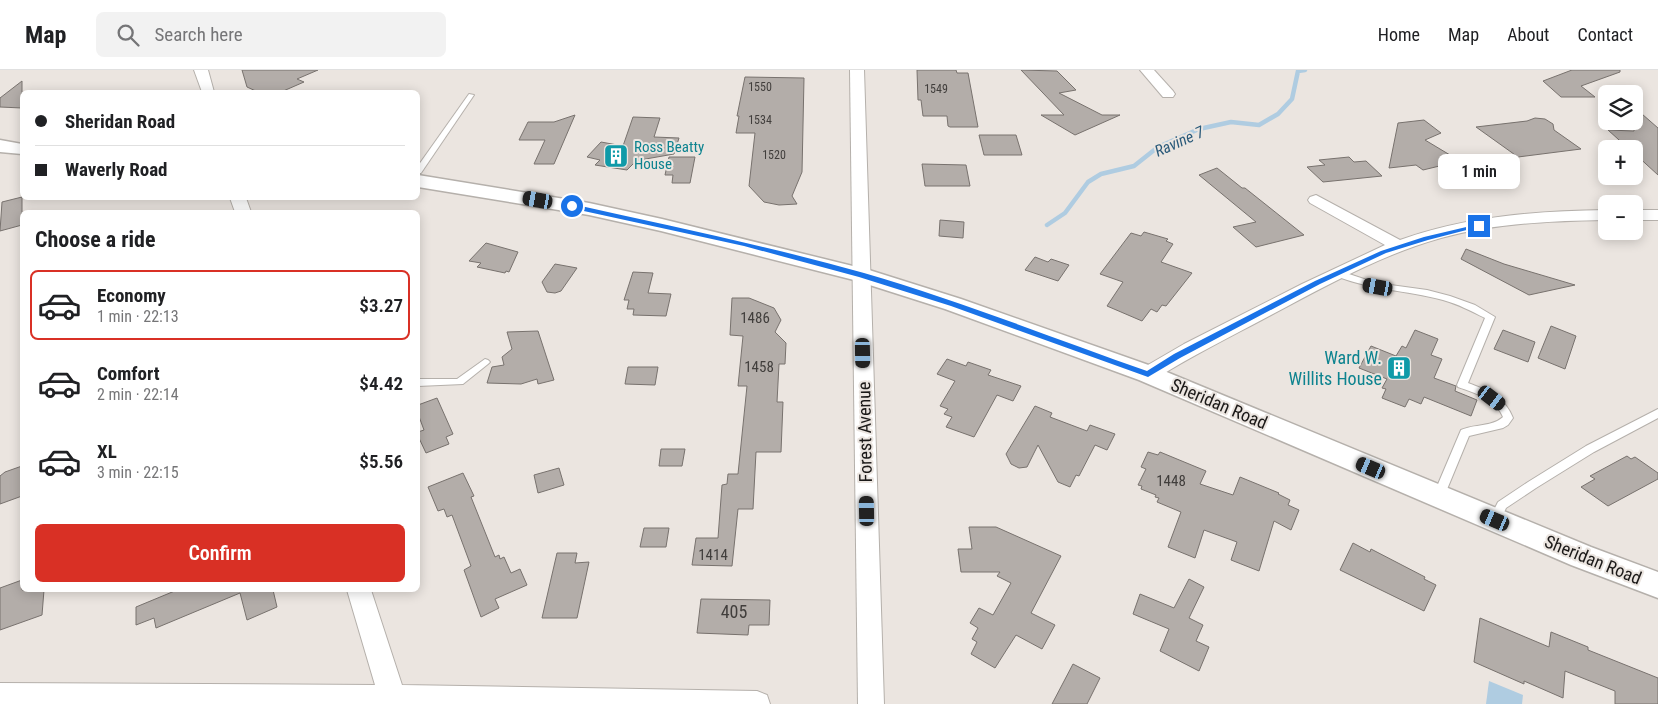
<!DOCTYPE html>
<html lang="en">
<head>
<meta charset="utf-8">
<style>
	body { margin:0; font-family:"Roboto Condensed",sans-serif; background:#f2f2f2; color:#202124; height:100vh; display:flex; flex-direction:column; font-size:19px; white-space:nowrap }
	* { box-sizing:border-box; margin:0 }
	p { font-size:16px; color:#757577 }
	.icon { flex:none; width:28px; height:28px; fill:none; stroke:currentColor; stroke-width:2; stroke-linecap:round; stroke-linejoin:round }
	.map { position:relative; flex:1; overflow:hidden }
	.details { position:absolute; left:20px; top:140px; width:400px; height:382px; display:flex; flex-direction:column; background:#fff; border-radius:8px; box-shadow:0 2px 12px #0003 }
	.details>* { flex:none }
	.top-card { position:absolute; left:20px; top:20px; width:400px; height:110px; border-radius:8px; box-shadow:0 2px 12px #0003; display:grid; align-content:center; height:110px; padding:0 15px; background:#fff }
	.controls { position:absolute; left:1598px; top:15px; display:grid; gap:10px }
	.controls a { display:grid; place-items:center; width:45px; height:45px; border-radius:8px; background:#fff; box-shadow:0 2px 12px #0003; font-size:25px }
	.end { position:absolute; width:22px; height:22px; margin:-11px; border:6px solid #1a73e8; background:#fff; box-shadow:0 0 0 2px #fff }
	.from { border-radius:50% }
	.bubble { position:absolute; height:35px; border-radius:8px; background:#fff; box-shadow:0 2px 12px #0003; font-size:16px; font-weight:600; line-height:35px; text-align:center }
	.car { position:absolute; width:15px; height:30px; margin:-15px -8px; border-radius:6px; box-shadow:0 0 4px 1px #0007; background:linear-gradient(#222 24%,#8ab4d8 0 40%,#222 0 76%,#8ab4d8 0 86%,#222 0) }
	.top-card b { display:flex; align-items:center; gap:18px; height:48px; font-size:19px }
	.top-card b+b { border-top:1px solid #e0e0e0 }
	.top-card i { width:12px; height:12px; background:#202124 }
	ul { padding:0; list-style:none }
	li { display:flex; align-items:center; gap:15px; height:70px; margin:0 10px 8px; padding:0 5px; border:2px solid transparent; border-radius:8px }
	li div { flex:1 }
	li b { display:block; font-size:19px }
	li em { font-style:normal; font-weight:600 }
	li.on { border-color:#d93025 }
	li>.icon { width:45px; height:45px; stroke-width:1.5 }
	h2 { padding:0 15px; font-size:22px; line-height:60px }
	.button { display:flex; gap:10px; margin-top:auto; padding:10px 15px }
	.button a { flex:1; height:58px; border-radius:8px; background:#d93025; color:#fff; font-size:20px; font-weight:600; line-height:58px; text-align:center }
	header { display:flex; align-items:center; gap:30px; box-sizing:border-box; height:70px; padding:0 25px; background:#fff; border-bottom:1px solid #e0e0e0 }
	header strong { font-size:24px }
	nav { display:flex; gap:28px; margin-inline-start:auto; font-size:18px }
	.search { width:350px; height:45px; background:#f2f2f2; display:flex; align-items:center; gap:12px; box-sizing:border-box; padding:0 18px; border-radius:8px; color:#757577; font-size:19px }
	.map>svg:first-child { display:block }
	.water { fill:#afcce1 }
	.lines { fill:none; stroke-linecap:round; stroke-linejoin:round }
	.stream { stroke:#afcce1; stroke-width:4.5 }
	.building { fill:#b3ada9; stroke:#78726e }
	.service-casing { stroke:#b5b0ab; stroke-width:2 }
	.minor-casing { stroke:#b5b0ab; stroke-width:2 }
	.tertiary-casing { stroke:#b5b0ab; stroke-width:3 }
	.service { fill:#fff; fill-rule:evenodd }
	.minor { fill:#fff; fill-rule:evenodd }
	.tertiary { fill:#fff; fill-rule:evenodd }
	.route { fill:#1a73e8 }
	.labels { text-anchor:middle; stroke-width:4; stroke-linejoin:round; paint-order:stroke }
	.far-number-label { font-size:12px; fill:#413e3c }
	.far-culture-label { font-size:15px; fill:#0d838f; stroke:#ebe5e0; text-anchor:start }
	.number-label { font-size:15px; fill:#413e3c }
	.far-water-label { font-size:16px; font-style:italic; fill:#295979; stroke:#ebe5e0 }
	.culture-label { font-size:18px; fill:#0d838f; stroke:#ebe5e0; text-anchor:end }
	.street-label { font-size:18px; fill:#1b1918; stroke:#ebe5e0 }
	.near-number-label { font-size:18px; fill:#413e3c }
</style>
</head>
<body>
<header>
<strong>Map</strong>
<div class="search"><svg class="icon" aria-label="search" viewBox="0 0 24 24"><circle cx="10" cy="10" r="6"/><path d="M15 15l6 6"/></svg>Search here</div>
<nav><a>Home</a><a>Map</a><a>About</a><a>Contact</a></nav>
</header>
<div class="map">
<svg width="1658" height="634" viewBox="0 0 1658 634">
	<rect width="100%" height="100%" fill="#ebe5e0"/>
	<polygon class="water" points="1489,611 1523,625 1522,634 1486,634"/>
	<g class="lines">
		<polyline class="stream" points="1047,155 1065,143 1088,112 1101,104 1134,96 1158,77 1199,59 1231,52 1259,55 1278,44 1292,29 1298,1 1305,0"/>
	</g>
	<g class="building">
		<polygon points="242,0 318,0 297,9 304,12 281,22 258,22 247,17"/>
		<polygon points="917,0 956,0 957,3 968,3 978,57 950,57 948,56 947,46 923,46 921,30 918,30"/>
		<polygon points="1021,0 1057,1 1076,20 1059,23 1102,45 1120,45 1075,65 1041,45 1064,45"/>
		<polygon points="1572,0 1620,0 1620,2 1581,16 1595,27 1561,27 1543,11"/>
		<polygon points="745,7 804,8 802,102 792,126 797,134 779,135 764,132 749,116 755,63 736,63 739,46 737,46"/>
		<polygon points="22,11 22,38 0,37 0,28"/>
		<polygon points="1634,37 1658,58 1658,105 1634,83 1634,79 1629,79 1608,60 1634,61"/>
		<polygon points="575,45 554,94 534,94 545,70 519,70 528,52 554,52"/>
		<polygon points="633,47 660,48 654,67 679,68 674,84 640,90 637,93 634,93 627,100 595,95 600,90 587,87 601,72 623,76"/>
		<polygon points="1535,48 1545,49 1553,54 1554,60 1581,79 1518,87 1476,57 1527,51"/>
		<polygon points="1424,50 1441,63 1425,70 1460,91 1423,100 1416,95 1389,98 1398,53"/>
		<polygon points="979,65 1016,65 1022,85 984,85"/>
		<polygon points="669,87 695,87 690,113 672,113 673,105 665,105"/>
		<polygon points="1349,87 1354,92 1366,91 1382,106 1323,112 1307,97 1325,95 1319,90"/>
		<polygon points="922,94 966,95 970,116 925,116"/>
		<polygon points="1217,98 1242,118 1245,118 1304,165 1256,177 1233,157 1256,152 1199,105"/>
		<polygon points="22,127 22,155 0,161 2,132"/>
		<polygon points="940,150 964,152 963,168 939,166"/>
		<polygon points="1144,162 1168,169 1166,171 1173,174 1161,192 1192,203 1166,236 1162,235 1157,242 1151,239 1142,251 1107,236 1123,212 1100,204 1131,163 1141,166"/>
		<polygon points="486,173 518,182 509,202 506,201 505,203 477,197 481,193 469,191"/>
		<polygon points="1466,179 1504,194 1575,215 1529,225 1461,189"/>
		<polygon points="1035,187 1048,192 1051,189 1069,195 1058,211 1025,200"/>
		<polygon points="555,194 577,198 561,221 555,223 547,222 542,212"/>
		<polygon points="633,202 653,203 648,223 671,224 666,246 633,245 634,239 627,239 629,230 624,230"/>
		<polygon points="732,228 749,228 774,238 781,250 775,262 786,273 785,294 779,294 777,332 783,332 781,382 756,382 753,439 738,439 732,496 692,495 696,468 718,468 722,415 727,414 728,404 738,404 747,316 738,316 743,266 730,265"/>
		<polygon points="1551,256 1576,266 1565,299 1538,288"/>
		<polygon points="1415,260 1438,269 1431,285 1442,289 1434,308 1456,316 1455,321 1477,330 1471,346 1424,327 1421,334 1409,329 1405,337 1382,328 1386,319 1382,318 1387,309 1359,298 1371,276 1396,286 1402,276 1406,278"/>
		<polygon points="1503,260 1535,272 1528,292 1494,279"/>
		<polygon points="507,262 538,261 554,310 538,314 537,309 521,314 487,313 492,297 504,295 502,287 512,279"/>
		<polygon points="947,289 966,296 968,292 991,300 988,305 1021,316 1013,331 997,325 974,367 946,357 952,347 944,344 948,339 940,336 955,311 937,304"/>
		<polygon points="628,297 658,297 655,315 625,314"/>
		<polygon points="437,328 453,364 446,367 449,374 426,383 418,366 418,362 424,360 418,344 418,335"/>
		<polygon points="1035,336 1052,343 1050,347 1087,361 1090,355 1115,364 1107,380 1095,375 1079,406 1076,405 1070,417 1058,412 1038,375 1027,397 1019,398 1011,394 1006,384"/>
		<polygon points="661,379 685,379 682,396 659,396"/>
		<polygon points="1148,382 1158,385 1160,382 1206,401 1200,414 1233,425 1240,407 1279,423 1278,424 1290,430 1288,435 1299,440 1291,460 1274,451 1259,501 1231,490 1237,472 1204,460 1195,488 1168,477 1181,442 1157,432 1159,428 1155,427 1156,425 1141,419 1142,416 1138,415 1146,399 1141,397"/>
		<polygon points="1627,386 1631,389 1635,387 1658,403 1658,409 1608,436 1581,417 1595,409 1590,406"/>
		<polygon points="22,396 22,426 0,434 0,406 5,402"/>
		<polygon points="559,398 564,415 538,423 534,405"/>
		<polygon points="463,403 474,426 471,427 495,487 499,485 500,489 504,487 511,503 520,499 527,515 495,529 499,538 481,547 464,500 471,496 452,445 447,447 444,439 438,441 428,417"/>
		<polygon points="969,457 996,457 1061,486 1031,543 1055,555 1042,579 1016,565 995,598 971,584 977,572 972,569 978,558 970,553 979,538 993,545 1011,513 997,506 1000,502 961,502 958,479 972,479"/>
		<polygon points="644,458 669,458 666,477 640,477"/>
		<polygon points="1353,473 1370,482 1371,479 1425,507 1424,509 1436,515 1424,541 1340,500"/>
		<polygon points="557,483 577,483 575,493 589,492 577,548 542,548"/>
		<polygon points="1189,509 1204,517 1189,548 1203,555 1196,571 1209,577 1199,601 1160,581 1169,559 1133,544 1140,524 1174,538"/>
		<polygon points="22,510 22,520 44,520 42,545 0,560 0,518"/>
		<polygon points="177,520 273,520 277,537 247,550 240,523 156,558 154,548 136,555 136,537"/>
		<polygon points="701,529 770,530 769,555 749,555 748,565 697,563"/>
		<polygon points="1480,548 1549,577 1551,562 1588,577 1588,580 1658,608 1658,634 1615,634 1615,621 1565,601 1563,628 1524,611 1524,614 1474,592"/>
		<polygon points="1073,594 1100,608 1087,634 1052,634"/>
	</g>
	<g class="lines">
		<defs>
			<g id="service">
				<polygon points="469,24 474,25 421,103 418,103 418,96"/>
				<path d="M1337 200 1376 213 1427 220 1450 226 1475 235 1495 247 1468 313C1487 320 1505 327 1513 348L1508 355 1503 358 1469 366 1443 429 1439 430 1435 429 1433 426 1461 360C1474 354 1492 357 1503 347 1496 329 1475 323 1458 317L1457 315 1485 248C1471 241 1458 234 1443 230 1406 220 1369 220 1334 205L1333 203Z"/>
				<polygon points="485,289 488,290 490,292 488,294 463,314 418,316 418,309 457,309"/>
				<polygon points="1658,339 1658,348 1594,382 1536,418 1506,438 1499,453 1495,455 1491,453 1489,450 1498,432 1528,412 1586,376"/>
			</g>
			<g id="minor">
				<polygon points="194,0 208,0 214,22 202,22"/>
				<polygon points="850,0 864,0 884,634 858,634"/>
				<polygon points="1140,0 1154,0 1173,21 1175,24 1173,27 1163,27"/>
				<path d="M1316 125 1400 170C1466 146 1537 141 1606 140V150C1551 151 1495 153 1441 168 1380 185 1326 216 1271 245 1232 266 1193 285 1155 309L1148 311 1141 309 1138 304 1141 299 1184 274 1302 214 1385 175 1310 133 1308 130 1310 127Z"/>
				<polygon points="230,128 246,128 251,142 235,142"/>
				<rect x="1634" y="140" width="24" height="10"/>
				<polygon points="347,520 371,520 402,615 757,621 767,625 770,634 0,634 0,613 375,615"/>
			</g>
			<g id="tertiary">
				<polygon points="0,70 22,74 22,84 0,82"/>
				<polygon points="418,105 589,133 662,149 869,200 961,229 1157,298 1591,477 1658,502 1658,528 1571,495 1139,310 945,239 854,210 661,161 589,145 418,117"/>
			</g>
		</defs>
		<use href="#service" class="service-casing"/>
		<use href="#minor" class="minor-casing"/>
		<use href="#tertiary" class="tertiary-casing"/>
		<use href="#service" class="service"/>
		<use href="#minor" class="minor"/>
		<use href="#tertiary" class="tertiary"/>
	</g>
	<path class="route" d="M572 134C670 156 768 176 864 203 960 231 1053 268 1147 301L1174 284 1315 211 1381 181 1424 167 1479 154 1482 156 1428 170 1386 183 1320 214 1180 288 1148 307 951 236 859 207 744 176 570 138V135Z"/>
	<defs>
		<symbol id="building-square" viewBox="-11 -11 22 22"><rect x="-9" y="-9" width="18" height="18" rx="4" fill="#0f9aa8" stroke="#ebe5e0"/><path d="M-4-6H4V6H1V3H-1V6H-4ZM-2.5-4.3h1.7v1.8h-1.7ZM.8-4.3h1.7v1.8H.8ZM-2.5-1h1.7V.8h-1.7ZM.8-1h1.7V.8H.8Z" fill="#fff"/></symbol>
	</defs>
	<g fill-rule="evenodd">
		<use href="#building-square" x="602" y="72" width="28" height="28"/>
		<use href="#building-square" x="1385" y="284" width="28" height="28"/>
	</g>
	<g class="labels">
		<g class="far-number-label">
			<text x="760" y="21">1550</text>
			<text x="936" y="23">1549</text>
			<text x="760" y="54">1534</text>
			<text x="774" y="89">1520</text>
		</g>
		<g class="far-culture-label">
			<text x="634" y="82">Ross Beatty<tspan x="634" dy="17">House</tspan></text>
		</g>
		<g class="number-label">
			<text x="755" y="253">1486</text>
			<text x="759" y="302">1458</text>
			<text x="1171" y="416">1448</text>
			<text x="713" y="490">1414</text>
		</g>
		<g class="far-water-label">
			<text transform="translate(1179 71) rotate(-24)" y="6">Ravine 7</text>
		</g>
		<g class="culture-label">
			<text x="1382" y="294">Ward W.<tspan x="1382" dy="21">Willits House</tspan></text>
		</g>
		<g class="street-label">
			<text transform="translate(1219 334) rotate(23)" y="6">Sheridan Road</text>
			<text transform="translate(865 362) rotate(-91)" y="6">Forest Avenue</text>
			<text transform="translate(1593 490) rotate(22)" y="6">Sheridan Road</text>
		</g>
		<g class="near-number-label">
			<text x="734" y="548">405</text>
		</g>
	</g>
</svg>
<div class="controls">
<a><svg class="icon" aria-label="layers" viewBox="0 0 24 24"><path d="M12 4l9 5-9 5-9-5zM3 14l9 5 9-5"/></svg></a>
<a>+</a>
<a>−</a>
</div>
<i class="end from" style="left:572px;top:136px"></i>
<i class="end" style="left:1479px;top:156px"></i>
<div class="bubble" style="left:1438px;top:84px;width:82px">1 min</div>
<i class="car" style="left:538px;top:130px;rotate:280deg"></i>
<i class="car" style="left:1378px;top:217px;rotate:280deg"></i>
<i class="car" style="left:863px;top:283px;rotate:179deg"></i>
<i class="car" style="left:1492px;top:328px;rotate:127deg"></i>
<i class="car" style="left:1371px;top:398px;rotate:293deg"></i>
<i class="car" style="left:867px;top:441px;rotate:359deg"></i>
<i class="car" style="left:1495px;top:450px;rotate:293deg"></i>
<div class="top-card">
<b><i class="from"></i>Sheridan Road</b>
<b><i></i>Waverly Road</b>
</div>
<section class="details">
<h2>Choose a ride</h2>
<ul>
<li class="on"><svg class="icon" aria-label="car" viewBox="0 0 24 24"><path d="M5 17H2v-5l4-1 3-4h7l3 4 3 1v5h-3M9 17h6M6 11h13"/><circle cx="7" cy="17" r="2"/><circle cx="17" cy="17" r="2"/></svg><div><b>Economy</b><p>1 min · 22:13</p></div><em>$3.27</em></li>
<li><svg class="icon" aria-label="car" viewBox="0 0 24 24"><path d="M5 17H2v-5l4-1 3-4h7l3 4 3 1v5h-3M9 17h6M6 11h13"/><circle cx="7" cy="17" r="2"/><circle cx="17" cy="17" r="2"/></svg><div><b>Comfort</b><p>2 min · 22:14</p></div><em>$4.42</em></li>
<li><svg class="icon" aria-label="car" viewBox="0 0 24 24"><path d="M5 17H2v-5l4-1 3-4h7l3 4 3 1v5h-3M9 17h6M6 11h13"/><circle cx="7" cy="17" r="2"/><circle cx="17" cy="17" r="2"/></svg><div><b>XL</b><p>3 min · 22:15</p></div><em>$5.56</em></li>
</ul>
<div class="button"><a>Confirm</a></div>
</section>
</div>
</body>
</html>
